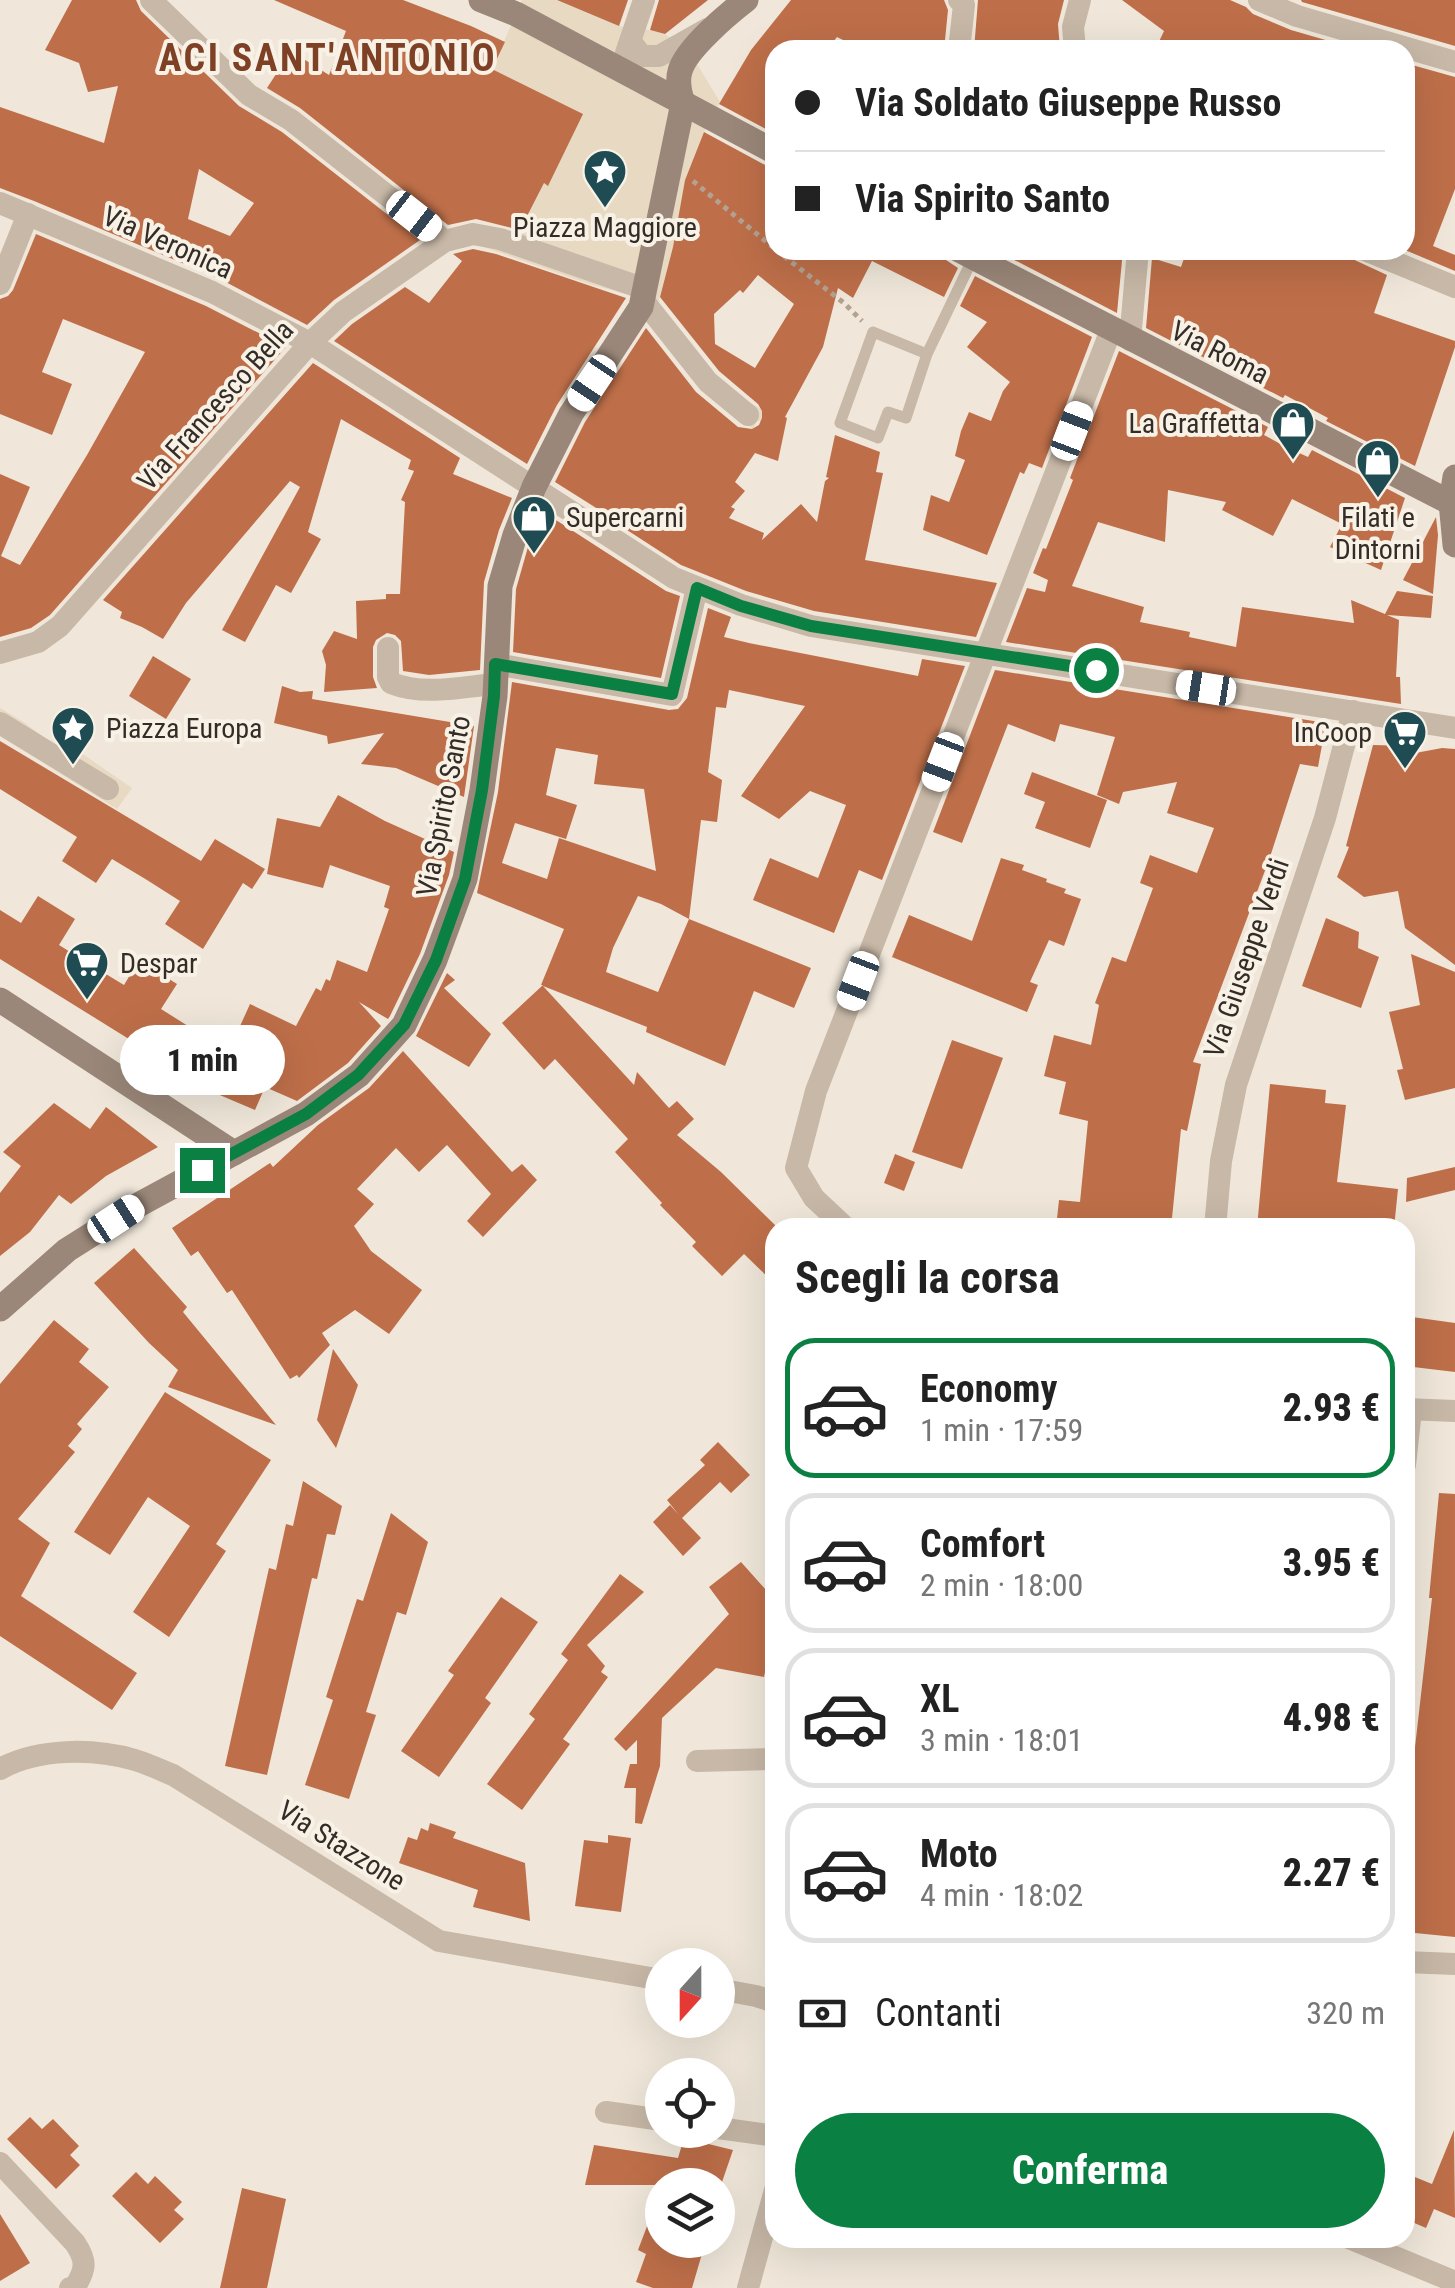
<!DOCTYPE html>
<html lang="it">
<head>
<meta charset="utf-8">
<style>
	body { margin:0; font-family:"Roboto Condensed",sans-serif; background:#f2f2f2; color:#222; height:100vh; display:flex; flex-direction:column; font-size:38px; white-space:nowrap }
	* { box-sizing:border-box; margin:0 }
	p { font-size:32px; color:#767676 }
	.icon { flex:none; width:55px; height:55px; fill:none; stroke:currentColor; stroke-width:2; stroke-linecap:round; stroke-linejoin:round }
	.map { position:relative; flex:1; overflow:hidden }
	.details { position:absolute; left:765px; top:1218px; width:650px; height:1030px; display:flex; flex-direction:column; background:#fff; border-radius:30px; box-shadow:0 10px 40px #0002 }
	.details>* { flex:none }
	.banner { position:absolute; left:765px; top:40px; width:650px; height:220px; border-radius:30px; box-shadow:0 10px 40px #0002; display:grid; align-content:center; height:220px; padding:0 30px; background:#fff }
	.needle { width:65px; rotate:201deg }
	.tools { position:absolute; left:645px; top:1948px; display:grid; gap:20px }
	.tools a { display:grid; place-items:center; width:90px; height:90px; border-radius:50%; background:#fff; box-shadow:0 10px 40px #0002; font-size:50px }
	.end { position:absolute; width:45px; height:45px; margin:-22px; border:12px solid #0b8043; background:#fff; box-shadow:0 0 0 5px #fff }
	.from { border-radius:50% }
	.bubble { position:absolute; height:70px; border-radius:35px; background:#fff; box-shadow:0 10px 40px #0002; font-size:32px; font-weight:800; line-height:70px; text-align:center }
	.car { position:absolute; width:30px; height:60px; margin:-30px -15px; border-radius:12px; box-shadow:0 0 8px 2px #0007; background:linear-gradient(#fff 24%,#345 0 40%,#fff 0 76%,#345 0 86%,#fff 0) }
	.banner b { display:flex; align-items:center; gap:35px; height:95px; font-size:38px }
	.banner b+b { border-top:2px solid #e0e0e0 }
	.banner i { width:25px; height:25px; background:#222 }
	ul { padding:0; list-style:none }
	li { display:flex; align-items:center; gap:30px; height:140px; margin:0 20px 15px; padding:0 10px; border:5px solid #e0e0e0; border-radius:30px }
	li div { flex:1 }
	li b { display:block; font-size:38px }
	li em { font-style:normal; font-weight:800 }
	li.current { border-color:#0b8043 }
	li>.icon { width:90px; height:90px; stroke-width:1.5 }
	h2 { padding:0 30px; font-size:45px; line-height:120px }
	.pay { display:flex; align-items:center; gap:25px; height:110px; padding:0 30px; font-size:38px }
	.pay p { margin-inline-start:auto }
	.action { display:flex; gap:20px; margin-top:auto; padding:20px 30px }
	.action a { flex:1; height:115px; border-radius:60px; background:#0b8043; color:#fff; font-size:40px; font-weight:800; line-height:115px; text-align:center }
	.map>svg:first-child { display:block }
	.plaza { fill:#e7d9c2 }
	.building { fill:#be6f49; fill-rule:evenodd }
	.lines { fill:none; stroke-linecap:round; stroke-linejoin:round }
	.path { stroke:#b3a291; stroke-width:5; stroke-dasharray:5 5; stroke-linecap:butt }
	.lane { stroke:#c7b8a7; stroke-width:11 }
	.street { stroke:#c7b8a7; stroke-width:22 }
	.secondary { stroke:#9a8779; stroke-width:25 }
	.route { stroke:#0b8043; stroke-width:12 }
	.labels { text-anchor:middle; stroke-width:8; stroke-linejoin:round; paint-order:stroke }
	.poi-label { font-size:28px; fill:#342c27; stroke:#f8f1e6; text-anchor:start }
	.street-label { font-size:28px; fill:#342c27; stroke:#f8f1e6 }
	.district-label { font-size:38px; font-weight:bold; letter-spacing:2.5px; fill:#7e4125; stroke:#f8f1e6 }
</style>
</head>
<body>
<div class="map">
<svg width="1455" height="2288" viewBox="0 0 1455 2288">
	<rect width="100%" height="100%" fill="#f0e7da"/>
	<g class="plaza">
		<polygon points="522,0 556,0 625,28 636,27 665,34 691,54 720,102 703,134 685,179 673,247 657,307 730,392 783,421 784,433 757,420 753,429 700,385 637,297 589,284 481,246 519,233 544,183 548,185 582,114 492,69"/>
		<polygon points="0,708 22,721 66,754 84,755 132,788 117,809 0,736"/>
	</g>
	<g class="building">
		<path d="M72 0H136L141 11 239 106 282 132 420 240 334 300 307 325 218 278 34 201 0 188V107L104 143 118 86 88 92 79 63 45 50ZM199 169 254 203 230 236 188 219Z"/>
		<polygon points="274,0 403,0 471,26 505,42 492,69 583,114 548,186 544,183 520,230 476,219 448,225 300,108 267,88 291,51 329,75 346,31"/>
		<polygon points="557,0 628,0 619,26"/>
		<polygon points="659,0 708,0 665,34 650,30"/>
		<polygon points="791,0 944,0 948,10 944,50 863,50 837,37 827,50 775,50 775,134 719,104 751,50"/>
		<polygon points="978,0 1064,0 1058,24 1060,50 974,50"/>
		<polygon points="1122,0 1230,0 1246,7 1253,14 1291,30 1360,50 1155,50 1164,31"/>
		<polygon points="1301,0 1455,0 1455,46 1302,2"/>
		<polygon points="1405,63 1455,77 1455,189 1433,246 1455,255 1455,271 1405,250"/>
		<path d="M704 132 767 166 775 168V250H943L946 260 958 268 944 297 872 261 853 298 838 288 823 347 785 417 787 418 778 461 755 453 735 482 745 491 731 507 735 509 729 518 764 533 762 540 801 504 817 522 825 481 829 478 826 477 835 435 880 452 876 472 883 473 865 560 997 583 976 637 814 611 746 591 681 565 627 530 628 528 555 482 585 422 646 328 696 392 738 427 752 429 759 425 762 418V411L758 404 719 371 660 297 673 247 685 180ZM758 275 794 304 755 368 715 344 714 314 740 290 743 293Z"/>
		<polygon points="36,234 206,306 286,347 50,615 31,628 0,637 0,474 30,487 1,556 20,565 87,455 145,352 63,319 42,372 72,384 52,435 0,414 0,299 8,296 13,290"/>
		<polygon points="473,249 496,254 626,298 557,405 527,464 334,341 352,324 405,287 429,303 462,261 453,254"/>
		<polygon points="995,250 1123,250 1117,313"/>
		<polygon points="1187,250 1220,250 1241,258 1244,250 1333,250 1387,275 1374,313 1455,341 1455,347 1415,466 1326,421 1328,418 1285,395 1283,398 1146,328 1152,258 1181,267"/>
		<polygon points="975,276 1092,337 1042,468 1029,463 1024,474 1020,472 987,555 923,530 931,495 949,502 965,460 955,456 961,431 969,412 991,421 1003,391 1010,382 967,347 987,322 960,306"/>
		<polygon points="1119,351 1268,427 1264,435 1286,447 1308,457 1312,450 1405,498 1381,570 1330,547 1342,524 1292,499 1273,536 1222,510 1226,502 1168,490 1165,542 1098,522 1072,586 1144,607 1140,622 1190,632 1189,637 1236,647 1242,607 1354,623 1351,600 1385,614 1397,591 1433,596 1431,618 1387,615 1399,620 1396,677 1400,677 1401,704 1006,642 1027,588 1045,592 1048,580 1033,573 1043,548 1046,549 1073,480 1070,478"/>
		<polygon points="313,363 460,458 453,474 512,498 499,530 484,582 480,670 429,675 403,671 401,641 395,635 387,633 376,640 373,647 373,677 377,688 324,692 326,665 322,651 334,631 357,639 356,601 386,599 386,594 400,594 405,502 401,500 414,471 408,469 411,460 341,419 308,532 321,539 291,593 276,585 245,642 222,630 300,487 290,481 186,603 163,639 142,627 120,618 122,612 103,600"/>
		<polygon points="542,511 666,591 680,596 661,678 513,652 516,589 530,540"/>
		<polygon points="1436,517 1438,535 1433,594 1403,580"/>
		<path d="M708 608 731 617 724 637 749 643 918 676 922 659 965 666 882 880 859 870 834 933 753 900 770 858 818 878 846 805 810 791 779 819 741 796 805 706 729 690 726 708 716 707 708 772 722 780 717 822 701 820 689 919 811 968 794 1008 754 991 725 1066 646 1032 647 1027 543 986 634 1085 637 1072 669 1108 677 1101 694 1119 677 1135 721 1172 775 1225V1284L744 1254 722 1276 692 1246 696 1242 660 1205 662 1203 615 1152 628 1139 555 1059 544 1070 502 1023 543 985H541L564 929 477 893 498 792 512 682 669 710 678 709 687 698ZM556 748 598 755 594 784 644 789 656 871 559 838 547 879 502 863 515 823 566 839 577 805 546 795ZM638 896 661 904 689 919 658 992 606 972 613 948Z"/>
		<polygon points="153,656 191,679 166,719 129,696"/>
		<polygon points="995,670 1326,723 1318,767 1300,764 1269,860 1193,1062 1201,1064 1187,1131 1181,1129 1171,1228 1056,1228 1059,1200 1080,1202 1088,1121 1059,1114 1066,1082 1044,1076 1054,1035 1091,1045 1099,1005 1095,1003 1112,957 1126,962 1153,888 1140,883 1150,855 1197,873 1214,828 1167,813 1177,782 1123,792 1119,804 1097,795 1115,737 1060,724 1055,742 1008,724 962,843 933,832"/>
		<polygon points="282,686 300,692 313,691 312,699 474,726 464,797 396,768 361,764 384,733 328,744 327,736 274,723"/>
		<polygon points="0,741 201,861 215,839 265,869 252,889 243,883 203,949 165,924 180,901 147,880 112,859 96,883 62,861 77,837 0,789"/>
		<polygon points="1373,745 1410,746 1410,754 1442,748 1455,749 1455,965 1405,928 1398,891 1364,897 1337,877 1349,847 1346,846"/>
		<polygon points="1032,772 1107,800 1090,848 1035,828 1045,802 1024,794"/>
		<polygon points="338,795 385,821 454,852 449,875 420,954 390,1016 388,1019 359,1002 381,1026 348,1063 297,1101 265,1087 255,1110 215,1093 240,1036 236,1035 250,1004 296,1026 316,988 321,991 326,979 330,981 337,960 367,972 389,909 384,907 390,886 330,865 323,888 267,874 277,818 320,827"/>
		<polygon points="1001,858 1024,865 1022,870 1047,879 1046,882 1066,889 1064,893 1081,899 1064,946 1049,940 1030,982 1038,985 1027,1012 892,957 909,915 972,941"/>
		<polygon points="38,896 75,919 59,945 91,965 124,985 139,960 177,984 161,1009 196,1031 174,1067 0,959 0,910 21,923"/>
		<polygon points="1326,918 1359,932 1358,948 1379,957 1361,1008 1302,986"/>
		<polygon points="1411,954 1455,972 1455,1088 1405,1100 1397,1070 1403,1069 1389,1012 1420,1005"/>
		<polygon points="447,973 455,980 444,988 491,1034 469,1067 416,1036"/>
		<polygon points="952,1040 1003,1058 962,1169 912,1152"/>
		<polygon points="403,1051 512,1172 522,1164 537,1180 483,1237 467,1221 491,1194 447,1145 419,1172 396,1148 357,1189 374,1204 354,1226 371,1251 422,1290 389,1334 355,1310 322,1333 330,1345 299,1378 297,1375 290,1379 232,1290 227,1293 198,1251 191,1256 172,1228 270,1163 273,1167 318,1125 369,1088"/>
		<polygon points="1270,1084 1326,1090 1325,1103 1346,1105 1337,1182 1398,1189 1394,1228 1257,1228"/>
		<polygon points="54,1103 90,1129 106,1107 158,1147 106,1176 71,1204 59,1195 30,1232 0,1256 0,1193 21,1166 3,1152"/>
		<polygon points="895,1154 915,1162 904,1191 884,1183"/>
		<polygon points="1455,1167 1455,1190 1406,1202 1407,1178"/>
		<polygon points="134,1248 187,1307 183,1312 276,1425 168,1387 178,1370 149,1343 94,1283"/>
		<polygon points="1405,1316 1455,1323 1455,1372 1405,1366"/>
		<polygon points="54,1320 89,1349 79,1362 109,1387 77,1424 82,1429 68,1446 75,1452 18,1519 50,1543 21,1596 137,1673 112,1710 0,1636 0,1384"/>
		<polygon points="333,1349 358,1385 336,1448 317,1420"/>
		<polygon points="165,1392 271,1460 216,1544 226,1551 169,1637 133,1612 190,1526 148,1497 110,1555 74,1532"/>
		<polygon points="718,1442 750,1475 731,1493 720,1482 682,1518 701,1538 683,1556 653,1522 670,1505 679,1515 667,1500 705,1465 700,1460"/>
		<polygon points="303,1481 342,1506 335,1535 327,1534 317,1579 312,1578 267,1775 225,1766 269,1568 276,1570 286,1524 293,1526"/>
		<polygon points="1439,1493 1455,1494 1455,1937 1405,1932 1405,1835 1432,1598 1429,1598"/>
		<polygon points="391,1513 428,1542 406,1615 397,1612 366,1712 376,1715 349,1799 305,1785 333,1700 326,1697 357,1599 363,1601"/>
		<polygon points="741,1562 775,1600 775,1626 764,1677 716,1668 662,1718 660,1766 642,1824 635,1823 636,1788 624,1788 630,1764 637,1764 637,1740 626,1751 614,1739 729,1614 709,1587"/>
		<polygon points="620,1574 644,1592 587,1645 605,1666 601,1672 608,1677 563,1739 570,1744 522,1810 487,1784 535,1719 529,1714 568,1660 561,1654"/>
		<polygon points="501,1597 538,1622 485,1698 491,1703 439,1777 401,1751 454,1675 448,1671"/>
		<polygon points="430,1823 456,1832 453,1838 525,1863 530,1921 473,1907 478,1890 399,1863 408,1837 417,1840 421,1828 428,1831"/>
		<polygon points="608,1835 631,1838 621,1912 575,1906 584,1840 608,1843"/>
		<polygon points="30,2117 42,2129 53,2119 79,2146 70,2155 80,2165 56,2189 7,2139"/>
		<polygon points="1454,2130 1455,2218 1434,2209 1426,2228 1405,2219 1405,2173 1432,2184"/>
		<polygon points="684,2138 733,2150 721,2185 585,2185 594,2145 678,2158"/>
		<polygon points="136,2172 148,2184 155,2176 182,2202 174,2210 184,2219 160,2243 112,2196"/>
		<polygon points="242,2188 286,2199 267,2288 220,2288"/>
		<polygon points="660,2192 662,2192 662,2240 706,2240 692,2288 653,2288 636,2282 646,2254 638,2250"/>
		<polygon points="0,2214 30,2263 0,2281"/>
	</g>
	<g class="lines">
		<g class="path">
			<polyline points="693,181 775,249"/>
			<polyline points="776,250 844,303 862,321"/>
		</g>
		<polyline class="lane" points="927,354 906,418 888,412 878,438 840,423 873,332 927,354 973,258"/>
		<g class="street">
			<polyline points="151,0 249,95 291,120 445,241"/>
			<polyline points="1259,0 1297,16 1455,62"/>
			<polyline points="631,42 642,56 659,56 707,29"/>
			<polyline points="959,50 964,5 959,0"/>
			<polyline points="1075,50 1073,27 1080,0"/>
			<polyline points="626,53 644,0"/>
			<polyline points="0,203 212,292 310,343 674,578 741,605 811,626 1455,728"/>
			<polyline points="1365,250 1455,287"/>
			<polyline points="0,284 28,214"/>
			<polyline points="643,300 708,382 748,415"/>
			<polyline points="1130,340 1138,250"/>
			<path d="M388 648V677L391 683C423 696 461 687 495 684"/>
			<polyline points="0,653 38,642 60,626 310,343 343,312 445,241 473,234 500,239 645,289"/>
			<polyline points="495,664 672,695 697,588"/>
			<polyline points="0,723 108,789"/>
			<polyline points="846,1228 814,1198 796,1168 816,1091 1111,330"/>
			<polyline points="1215,1228 1221,1161 1236,1085 1325,818 1353,711"/>
			<polyline points="1405,1409 1455,1411"/>
			<polyline points="1405,1465 1411,1410"/>
			<polyline points="697,1761 775,1759"/>
			<path d="M0 1769C38 1748 93 1748 135 1760 148 1764 161 1770 173 1775L439 1941 662 1980"/>
			<polyline points="1405,1962 1455,1964"/>
			<polyline points="718,1989 756,1996 775,2002"/>
			<polyline points="606,2112 662,2120"/>
			<polyline points="718,2128 775,2136"/>
			<path d="M0 2163 75 2243C87 2261 86 2269 75 2287L70 2288"/>
			<polyline points="1349,2238 1455,2282"/>
			<polyline points="748,2288 775,2190"/>
		</g>
		<g class="secondary">
			<polyline points="481,0 516,14 775,152"/>
			<polyline points="959,250 1455,505"/>
			<polyline points="1455,477 1451,502 1455,545"/>
			<polyline points="0,1000 234,1153"/>
			<path d="M0 1309 67 1250 140 1204 306 1114 359 1075 404 1025 435 960 465 879 482 790 495 696 500 586 515 535 534 487 571 414 641 307 683 103C679 92 677 82 680 71 686 49 728 14 746 0"/>
		</g>
	</g>
	<g class="lines">
		<polyline class="route" points="202,1170 306,1114 358,1075 404,1025 436,960 465,879 482,790 494,696 495,664 672,694 697,588 741,606 811,626 1096,670"/>
	</g>
	<defs>
		<symbol id="sight-pin" viewBox="-11 -11 22 30"><path d="M0 17L-7.5 6A9.5 9.5 0 1 1 7.5 6Z" fill="#1f4b53" stroke="#f8f1e6"/><path d="M0-6L1.8-2.2L6-1.7L2.9 1.2L3.7 5.4L0 3.3L-3.7 5.4L-2.9 1.2L-6-1.7L-1.8-2.2Z" fill="#fff"/></symbol>
		<symbol id="shop-pin" viewBox="-11 -11 22 30"><path d="M0 17L-7.5 6A9.5 9.5 0 1 1 7.5 6Z" fill="#1f4b53" stroke="#f8f1e6"/><path d="M-5-2.5h2.3a2.7 3.5 0 0 1 5.4 0H5L5.5 6h-11ZM-1.5-2.5h3a1.5 2.3 0 0 0-3 0Z" fill="#fff"/></symbol>
		<symbol id="supermarket-pin" viewBox="-11 -11 22 30"><path d="M0 17L-7.5 6A9.5 9.5 0 1 1 7.5 6Z" fill="#1f4b53" stroke="#f8f1e6"/><path d="M-6-5.5h2.5l.6 2H6L4.5 2H-2.5L-4.4-4H-6ZM-1.5 3.2a1.3 1.3 0 1 0 .1 0ZM3 3.2a1.3 1.3 0 1 0 .1 0Z" fill="#fff"/></symbol>
	</defs>
	<g fill-rule="evenodd">
		<use href="#sight-pin" x="580" y="146" width="50" height="68"/>
		<use href="#shop-pin" x="1268" y="398" width="50" height="68"/>
		<use href="#shop-pin" x="1353" y="436" width="50" height="68"/>
		<use href="#shop-pin" x="509" y="492" width="50" height="68"/>
		<use href="#sight-pin" x="48" y="703" width="50" height="68"/>
		<use href="#supermarket-pin" x="1380" y="707" width="50" height="68"/>
		<use href="#supermarket-pin" x="62" y="938" width="50" height="68"/>
	</g>
	<g class="labels">
		<g class="poi-label">
			<text x="605" y="237" text-anchor="middle">Piazza Maggiore</text>
			<text x="1260" y="433" text-anchor="end">La Graffetta</text>
			<text x="566" y="527">Supercarni</text>
			<text x="1378" y="527" text-anchor="middle">Filati e<tspan x="1378" dy="32">Dintorni</tspan></text>
			<text x="106" y="738">Piazza Europa</text>
			<text x="1372" y="742" text-anchor="end">InCoop</text>
			<text x="120" y="973">Despar</text>
		</g>
		<g class="street-label">
			<text transform="translate(168 242) rotate(24)" y="10">Via Veronica</text>
			<text transform="translate(1220 352) rotate(27)" y="10">Via Roma</text>
			<text transform="translate(215 405) rotate(-48)" y="10">Via Francesco Bella</text>
			<text transform="translate(443 806) rotate(-79)" y="10">Via Spirito Santo</text>
			<text transform="translate(1246 958) rotate(-71)" y="10">Via Giuseppe Verdi</text>
			<text transform="translate(342 1845) rotate(32)" y="10">Via Stazzone</text>
		</g>
		<g class="district-label">
			<text x="328" y="71">ACI SANT'ANTONIO</text>
		</g>
	</g>
</svg>
<div class="tools">
<a><svg class="needle" viewBox="-14 -14 28 28"><path d="M0-13l5 13h-10z" fill="#e53935"/><path d="M0 13l5-13h-10z" fill="#767676"/></svg></a>
<a><svg class="icon" aria-label="locate" viewBox="0 0 24 24"><circle cx="12" cy="12" r="6"/><path d="M12 2v4M12 18v4M2 12h4M18 12h4"/></svg></a>
<a><svg class="icon" aria-label="layers" viewBox="0 0 24 24"><path d="M12 4l9 5-9 5-9-5zM3 14l9 5 9-5"/></svg></a>
</div>
<i class="end from" style="left:1096px;top:670px"></i>
<i class="end" style="left:202px;top:1170px"></i>
<div class="bubble" style="left:120px;top:1025px;width:165px">1 min</div>
<i class="car" style="left:414px;top:216px;rotate:128deg"></i>
<i class="car" style="left:592px;top:383px;rotate:214deg"></i>
<i class="car" style="left:1072px;top:431px;rotate:21deg"></i>
<i class="car" style="left:1206px;top:688px;rotate:279deg"></i>
<i class="car" style="left:943px;top:762px;rotate:201deg"></i>
<i class="car" style="left:858px;top:981px;rotate:201deg"></i>
<i class="car" style="left:116px;top:1219px;rotate:57deg"></i>
<div class="banner">
<b><i class="from"></i>Via Soldato Giuseppe Russo</b>
<b><i></i>Via Spirito Santo</b>
</div>
<section class="details">
<h2>Scegli la corsa</h2>
<ul>
<li class="current"><svg class="icon" aria-label="car" viewBox="0 0 24 24"><path d="M5 17H2v-5l4-1 3-4h7l3 4 3 1v5h-3M9 17h6M6 11h13"/><circle cx="7" cy="17" r="2"/><circle cx="17" cy="17" r="2"/></svg><div><b>Economy</b><p>1 min · 17:59</p></div><em>2.93 €</em></li>
<li><svg class="icon" aria-label="car" viewBox="0 0 24 24"><path d="M5 17H2v-5l4-1 3-4h7l3 4 3 1v5h-3M9 17h6M6 11h13"/><circle cx="7" cy="17" r="2"/><circle cx="17" cy="17" r="2"/></svg><div><b>Comfort</b><p>2 min · 18:00</p></div><em>3.95 €</em></li>
<li><svg class="icon" aria-label="car" viewBox="0 0 24 24"><path d="M5 17H2v-5l4-1 3-4h7l3 4 3 1v5h-3M9 17h6M6 11h13"/><circle cx="7" cy="17" r="2"/><circle cx="17" cy="17" r="2"/></svg><div><b>XL</b><p>3 min · 18:01</p></div><em>4.98 €</em></li>
<li><svg class="icon" aria-label="car" viewBox="0 0 24 24"><path d="M5 17H2v-5l4-1 3-4h7l3 4 3 1v5h-3M9 17h6M6 11h13"/><circle cx="7" cy="17" r="2"/><circle cx="17" cy="17" r="2"/></svg><div><b>Moto</b><p>4 min · 18:02</p></div><em>2.27 €</em></li>
</ul>
<div class="pay"><svg class="icon" aria-label="cash" viewBox="0 0 24 24"><path d="M3 7h18v10H3z"/><circle cx="12" cy="12" r="2"/></svg>Contanti<p>320 m</p></div>
<div class="action"><a>Conferma</a></div>
</section>
</div>
</body>
</html>
